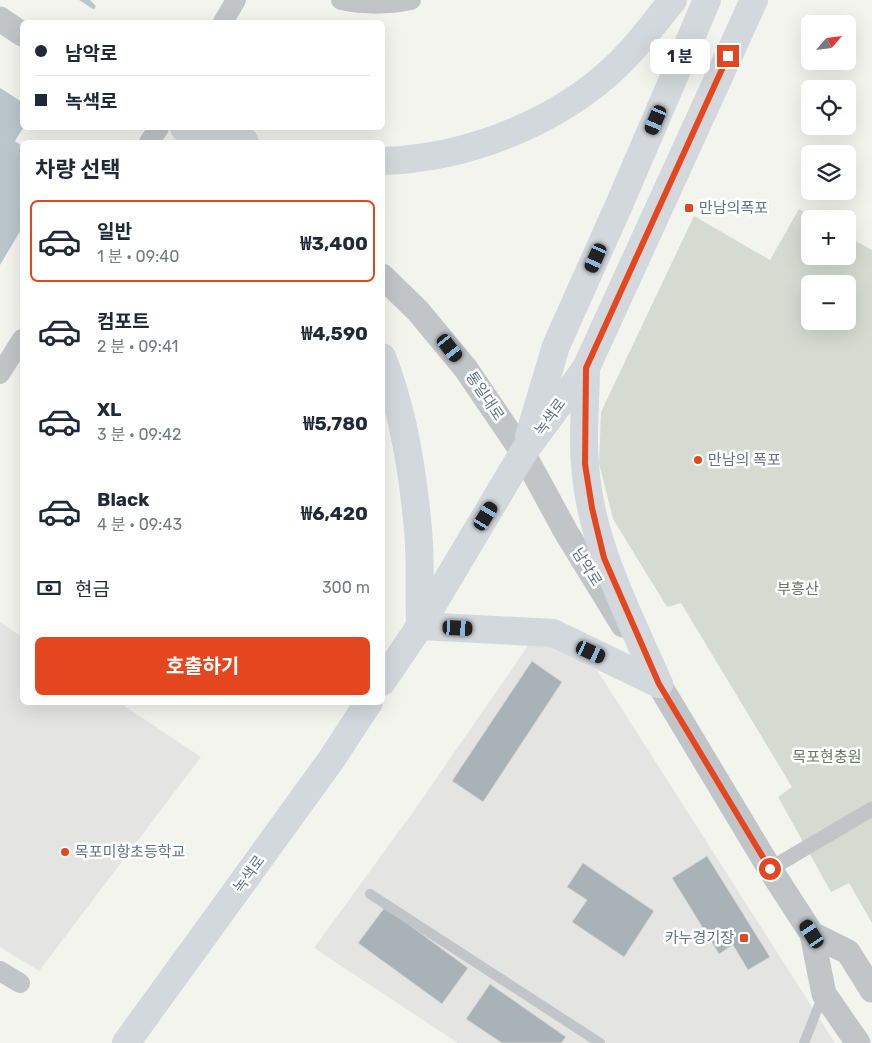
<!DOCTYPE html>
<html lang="ko">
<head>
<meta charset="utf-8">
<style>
	body { margin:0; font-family:Rubik,"Noto Sans KR",sans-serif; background:#f6f6f7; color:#1f2937; height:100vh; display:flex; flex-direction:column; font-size:19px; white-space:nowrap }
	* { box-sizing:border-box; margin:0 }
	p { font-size:16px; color:#747a83 }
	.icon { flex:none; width:28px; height:28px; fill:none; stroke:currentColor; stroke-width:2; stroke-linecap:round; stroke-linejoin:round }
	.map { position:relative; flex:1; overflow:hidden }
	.side { position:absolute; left:20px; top:140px; width:365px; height:565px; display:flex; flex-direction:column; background:#fff; border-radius:8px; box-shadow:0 5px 20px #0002 }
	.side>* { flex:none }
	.hud { position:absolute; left:20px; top:20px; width:365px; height:110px; border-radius:8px; box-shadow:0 5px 20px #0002; display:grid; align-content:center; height:110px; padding:0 15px; background:#fff }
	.needle { width:32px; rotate:62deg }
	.buttons { position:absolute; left:801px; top:15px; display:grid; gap:10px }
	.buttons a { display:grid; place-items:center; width:55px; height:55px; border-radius:8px; background:#fff; box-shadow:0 5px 20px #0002; font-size:25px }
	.end { position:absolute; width:22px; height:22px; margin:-11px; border:6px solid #e4471f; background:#fff; box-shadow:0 0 0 2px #fff }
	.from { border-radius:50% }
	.bubble { position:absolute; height:35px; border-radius:8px; background:#fff; box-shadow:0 5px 20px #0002; font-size:16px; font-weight:700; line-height:35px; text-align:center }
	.car { position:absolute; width:15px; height:30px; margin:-15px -8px; border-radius:6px; box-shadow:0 0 4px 1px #0007; background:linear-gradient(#222 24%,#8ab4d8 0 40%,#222 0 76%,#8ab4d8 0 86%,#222 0) }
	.hud b { display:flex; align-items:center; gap:18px; height:48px; font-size:19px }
	.hud b+b { border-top:1px solid #e0e1e3 }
	.hud i { width:12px; height:12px; background:#1f2937 }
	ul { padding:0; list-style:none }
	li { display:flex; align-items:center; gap:15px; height:82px; margin:0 10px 8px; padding:0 5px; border:2px solid transparent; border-radius:8px }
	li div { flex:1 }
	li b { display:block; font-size:19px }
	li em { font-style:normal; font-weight:700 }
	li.current { border-color:#e4471f }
	li>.icon { width:45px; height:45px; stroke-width:1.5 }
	h2 { padding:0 15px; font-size:22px; line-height:60px }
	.pay { display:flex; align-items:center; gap:12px; height:55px; padding:0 15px; font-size:19px }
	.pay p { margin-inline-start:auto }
	.action { display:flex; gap:10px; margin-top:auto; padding:10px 15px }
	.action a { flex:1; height:58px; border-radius:8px; background:#e4471f; color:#fff; font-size:20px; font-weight:700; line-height:58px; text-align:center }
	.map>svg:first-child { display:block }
	.built { fill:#e4e5e3 }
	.green { fill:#d5dbd0; fill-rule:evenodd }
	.water { fill:#bac6ca }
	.pier { fill:#f4f4ef }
	.building { fill:#a9b2b6; stroke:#d5d5d2 }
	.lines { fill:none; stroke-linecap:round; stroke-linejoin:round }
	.service { stroke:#c1c5c8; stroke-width:10 }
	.pedestrian { stroke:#c1c5c8; stroke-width:15 }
	.minor { stroke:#c1c5c8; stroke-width:20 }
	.tertiary { stroke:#c1c5c8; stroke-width:25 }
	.secondary { stroke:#d3d8dc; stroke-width:28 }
	.primary { stroke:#d3d8dc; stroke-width:28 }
	.route { stroke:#e4471f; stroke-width:6 }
	.poi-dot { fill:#e4471f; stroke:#fff; stroke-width:2 }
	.labels { text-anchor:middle; stroke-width:5; stroke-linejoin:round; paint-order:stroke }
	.poi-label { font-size:15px; fill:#627481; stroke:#fff; text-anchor:start }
	.street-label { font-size:15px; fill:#627481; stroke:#fff }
	.park-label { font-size:15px; fill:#677861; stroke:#fff }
</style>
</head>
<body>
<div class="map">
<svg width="872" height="1043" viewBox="0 0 872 1043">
	<rect width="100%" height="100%" fill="#f4f4ef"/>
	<g class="built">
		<polygon points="0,622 22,637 22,702 120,703 201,757 39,971 0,947"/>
		<polygon points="532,640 573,655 597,670 835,1043 458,1043 314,948 413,812"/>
	</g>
	<path class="green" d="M799 209 815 219H810V256H848V237L872 250V923L849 883 831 892 778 797 792 787 681 603 667 607 613 519 599 463 601 412 694 216 770 260ZM810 284H848V321H810Z"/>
	<polygon class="water" points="13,0 90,0 96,6 86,22 22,22 23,128 15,141 22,146 22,228 0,265 0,17"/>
	<polygon class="pier" points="10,0 79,0 96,11 89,22 22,22 22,102 0,88 0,13"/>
	<g class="building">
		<polygon points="532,661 562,682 483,802 452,781"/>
		<polygon points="707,856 770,957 748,970 733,945 719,954 672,878"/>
		<polygon points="583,863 654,911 624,957 572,922 587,900 567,887"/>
		<polygon points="385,907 468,968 442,1004 358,943"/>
		<polygon points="490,984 566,1037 561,1043 502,1043 466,1019"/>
	</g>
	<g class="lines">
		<g class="service">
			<polyline points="370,894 600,1043"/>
			<polyline points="804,1043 823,995"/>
		</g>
		<polyline class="pedestrian" points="770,869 872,809"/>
		<g class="minor">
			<path d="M341 0C365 5 387 5 411 0"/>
			<polyline points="223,22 236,0"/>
			<polyline points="149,142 159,128"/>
			<polyline points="0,374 22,339"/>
			<polyline points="0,971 20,983"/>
		</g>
		<g class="tertiary">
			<polyline points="0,19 22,34"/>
			<polyline points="382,276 418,311 466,369 523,453 566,532 623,625"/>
			<polyline points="648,666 770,869 812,934 824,994 858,1043"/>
			<polyline points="812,934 848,952 872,990"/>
		</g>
		<g class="secondary">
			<polyline points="529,436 556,346 619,205 707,0"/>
			<polyline points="382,682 420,626 523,453 586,368 754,0"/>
			<polyline points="126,1043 331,760 369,702"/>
		</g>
		<g class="primary">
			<polyline points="184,128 245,142"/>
			<path d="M382 161C473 158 571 118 632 50 646 34 659 17 673 0"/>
			<path d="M382 357C404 412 413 472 418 530 421 562 419 594 420 626L553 633 659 684"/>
			<path d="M586 368C586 399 582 434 585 464 590 542 628 613 659 684"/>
		</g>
	</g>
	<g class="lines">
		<polyline class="route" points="728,56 586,368 585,464 592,508 604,558 659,684 770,869"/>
	</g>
	<g class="poi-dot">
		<rect x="684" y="203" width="10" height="10" rx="2.5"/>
		<circle cx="698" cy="460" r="5"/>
		<circle cx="65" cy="852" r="5"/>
		<rect x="739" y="933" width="10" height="10" rx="2.5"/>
	</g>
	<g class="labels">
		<g class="poi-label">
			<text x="699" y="213">만남의폭포</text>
			<text x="708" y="465">만남의 폭포</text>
			<text x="75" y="857">목포미항초등학교</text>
			<text x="734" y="943" text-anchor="end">카누경기장</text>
		</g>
		<g class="street-label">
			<text transform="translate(485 396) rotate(56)" y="5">통일대로</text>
			<text transform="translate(550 417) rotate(-54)" y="5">녹색로</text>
			<text transform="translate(587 567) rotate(58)" y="5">남악로</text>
			<text transform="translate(249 874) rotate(-54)" y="5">녹색로</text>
		</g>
		<g class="park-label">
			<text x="798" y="594">부흥산</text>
			<text x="827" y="762">목포현충원</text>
		</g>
	</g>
</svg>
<div class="buttons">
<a><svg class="needle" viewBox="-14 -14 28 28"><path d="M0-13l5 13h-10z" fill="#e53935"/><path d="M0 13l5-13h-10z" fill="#747a83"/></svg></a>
<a><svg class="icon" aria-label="locate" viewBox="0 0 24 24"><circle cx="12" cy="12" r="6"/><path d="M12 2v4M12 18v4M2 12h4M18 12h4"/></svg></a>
<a><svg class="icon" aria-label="layers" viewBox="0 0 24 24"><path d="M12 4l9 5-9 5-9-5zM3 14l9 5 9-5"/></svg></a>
<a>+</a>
<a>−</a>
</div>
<i class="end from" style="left:770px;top:869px"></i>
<i class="end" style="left:728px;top:56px"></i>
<div class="bubble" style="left:650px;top:39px;width:60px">1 분</div>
<i class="car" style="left:656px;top:120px;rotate:203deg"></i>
<i class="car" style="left:596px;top:258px;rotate:204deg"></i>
<i class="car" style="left:450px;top:348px;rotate:142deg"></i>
<i class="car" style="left:486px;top:516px;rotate:31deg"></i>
<i class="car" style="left:458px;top:628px;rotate:93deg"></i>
<i class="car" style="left:591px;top:652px;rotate:115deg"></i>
<i class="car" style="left:812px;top:934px;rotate:327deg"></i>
<div class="hud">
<b><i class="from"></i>남악로</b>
<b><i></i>녹색로</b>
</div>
<section class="side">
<h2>차량 선택</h2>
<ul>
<li class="current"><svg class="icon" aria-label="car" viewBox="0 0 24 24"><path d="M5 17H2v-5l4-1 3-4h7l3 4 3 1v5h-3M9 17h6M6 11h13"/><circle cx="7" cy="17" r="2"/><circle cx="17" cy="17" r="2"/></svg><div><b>일반</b><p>1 분 · 09:40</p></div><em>₩3,400</em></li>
<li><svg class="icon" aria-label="car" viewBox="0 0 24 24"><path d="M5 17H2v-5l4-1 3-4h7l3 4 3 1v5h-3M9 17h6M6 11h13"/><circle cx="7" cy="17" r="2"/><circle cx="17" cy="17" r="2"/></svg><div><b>컴포트</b><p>2 분 · 09:41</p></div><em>₩4,590</em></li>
<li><svg class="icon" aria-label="car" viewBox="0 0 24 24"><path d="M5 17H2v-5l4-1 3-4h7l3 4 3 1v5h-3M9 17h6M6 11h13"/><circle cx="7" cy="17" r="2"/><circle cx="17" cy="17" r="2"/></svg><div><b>XL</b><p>3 분 · 09:42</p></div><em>₩5,780</em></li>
<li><svg class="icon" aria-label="car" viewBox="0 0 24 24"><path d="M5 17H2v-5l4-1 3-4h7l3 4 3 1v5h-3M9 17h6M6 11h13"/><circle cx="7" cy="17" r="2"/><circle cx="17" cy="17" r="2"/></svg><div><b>Black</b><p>4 분 · 09:43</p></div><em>₩6,420</em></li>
</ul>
<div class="pay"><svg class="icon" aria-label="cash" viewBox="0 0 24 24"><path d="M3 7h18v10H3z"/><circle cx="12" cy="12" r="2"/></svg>현금<p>300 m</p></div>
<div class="action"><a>호출하기</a></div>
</section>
</div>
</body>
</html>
